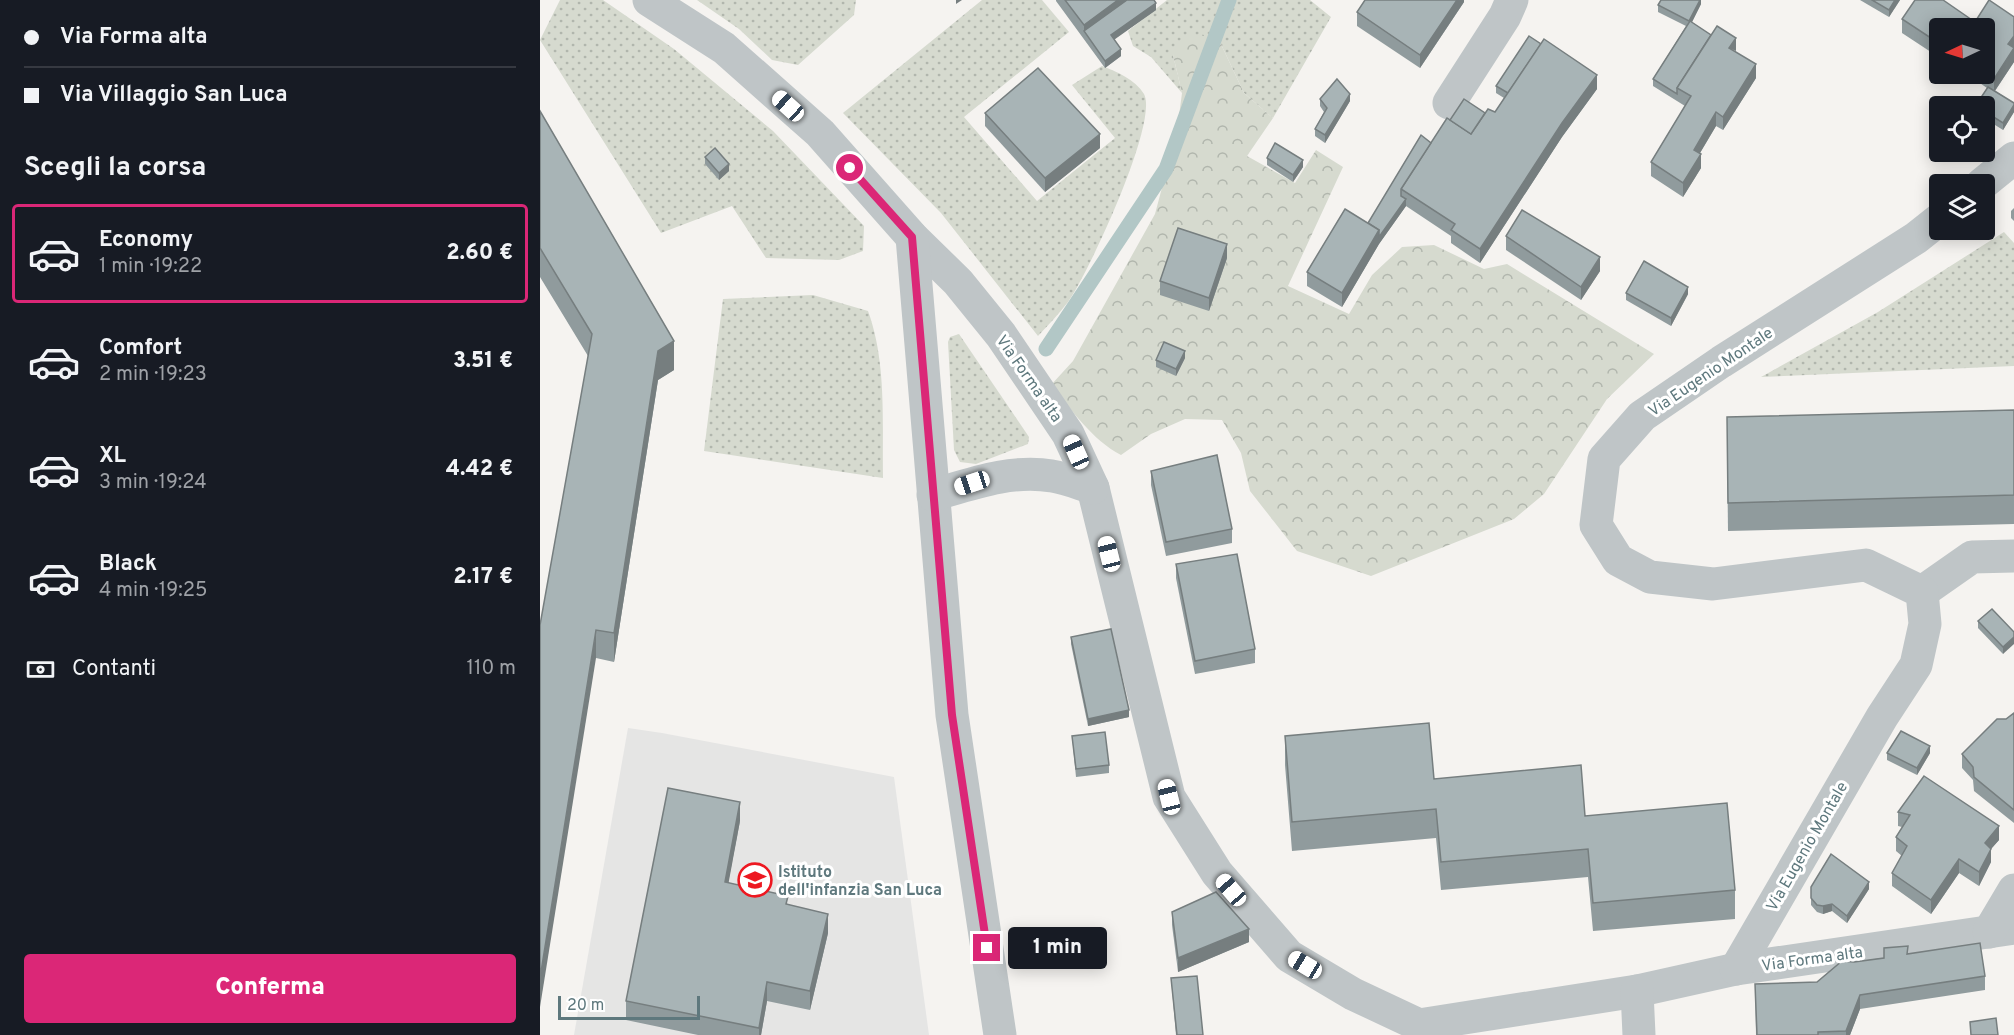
<!DOCTYPE html>
<html lang="it">
<head>
<meta charset="utf-8">
<style>
	body { margin:0; font-family:Overpass,sans-serif; background:#20242c; color:#f1f3f6; height:100vh; display:flex; flex-direction:column; font-size:22px; white-space:nowrap }
	* { box-sizing:border-box; margin:0 }
	p { font-size:20px; color:#9ea1a6 }
	.icon { flex:none; width:33px; height:33px; fill:none; stroke:currentColor; stroke-width:2; stroke-linecap:round; stroke-linejoin:round }
	.map { position:relative; flex:1; overflow:hidden }
	.sheet { display:flex; flex-direction:column; background:#171b24; width:540px }
	.sheet>* { flex:none }
	.top-card { display:grid; align-content:center; height:132px; padding:0 24px; background:#171b24 }
	.needle { width:39px; rotate:266deg }
	.buttons { position:absolute; left:1389px; top:18px; display:grid; gap:12px }
	.buttons a { display:grid; place-items:center; width:66px; height:66px; border-radius:6px; background:#171b24; box-shadow:0 3px 15px #0003; font-size:30px }
	.scale { position:absolute; left:18px; bottom:15px; width:142px; box-sizing:border-box; padding-left:6px; border:3px solid #5e787d; border-top:0; font-size:16px; line-height:21px; white-space:nowrap; color:#5e787d; -webkit-text-stroke:4px #fff; paint-order:stroke }
	.end { position:absolute; width:27px; height:27px; margin:-14px; border:8px solid #db2777; background:#fff; box-shadow:0 0 0 3px #fff }
	.from { border-radius:50% }
	.bubble { position:absolute; height:42px; border-radius:6px; background:#171b24; box-shadow:0 3px 15px #0003; font-size:20px; font-weight:800; line-height:42px; text-align:center }
	.car { position:absolute; width:18px; height:36px; margin:-18px -9px; border-radius:8px; box-shadow:0 0 4px 2px #0007; background:linear-gradient(#fff 24%,#345 0 40%,#fff 0 76%,#345 0 86%,#fff 0) }
	.top-card b { display:flex; align-items:center; gap:21px; height:57px; font-size:22px }
	.top-card b+b { border-top:2px solid #363941 }
	.top-card i { width:15px; height:15px; background:#f1f3f6 }
	ul { padding:0; list-style:none }
	li { display:flex; align-items:center; gap:18px; height:99px; margin:0 12px 9px; padding:0 12px; border:3px solid transparent; border-radius:6px }
	li div { flex:1 }
	li b { display:block; font-size:22px }
	li em { font-style:normal; font-weight:800 }
	li.selected { border-color:#db2777 }
	li>.icon { width:54px; height:54px; stroke-width:1.5 }
	h2 { padding:0 24px; font-size:27px; line-height:72px }
	.pay { display:flex; align-items:center; gap:15px; height:66px; padding:0 24px; font-size:22px }
	.pay p { margin-inline-start:auto }
	.button { display:flex; gap:12px; margin-top:auto; padding:12px 24px }
	.button a { flex:1; height:69px; border-radius:6px; background:#db2777; color:#fff; font-size:24px; font-weight:800; line-height:69px; text-align:center }
	main { display:flex; flex:1; min-height:0 }
	.map>svg:first-child { display:block }
	.built { fill:#e5e5e4 }
	.grass { fill:url(#grass-dots) }
	.forest { fill:url(#forest-crowns) }
	.lines { fill:none; stroke-linecap:round; stroke-linejoin:round }
	.stream { stroke:#b2c7c6; stroke-width:15 }
	.minor { stroke:#bfc5c7; stroke-width:33 }
	.wall { fill:#909b9d }
	.shaded-wall { fill:#767e7f }
	.building { fill:#a8b4b6; stroke:#767e7f; stroke-width:1.5 }
	.route { stroke:#db2777; stroke-width:8 }
	.labels { text-anchor:middle; stroke-width:6; stroke-linejoin:round; paint-order:stroke }
	.street-label { font-size:16px; fill:#5e787d; stroke:#fff }
	.poi-label { font-size:16px; font-weight:bold; fill:#5e787d; stroke:#fff; text-anchor:start }
</style>
</head>
<body>
<main>
<section class="sheet">
<div class="top-card">
<b><i class="from"></i>Via Forma alta</b>
<b><i></i>Via Villaggio San Luca</b>
</div>
<h2>Scegli la corsa</h2>
<ul>
<li class="selected"><svg class="icon" aria-label="car" viewBox="0 0 24 24"><path d="M5 17H2v-5l4-1 3-4h7l3 4 3 1v5h-3M9 17h6M6 11h13"/><circle cx="7" cy="17" r="2"/><circle cx="17" cy="17" r="2"/></svg><div><b>Economy</b><p>1 min · 19:22</p></div><em>2.60 €</em></li>
<li><svg class="icon" aria-label="car" viewBox="0 0 24 24"><path d="M5 17H2v-5l4-1 3-4h7l3 4 3 1v5h-3M9 17h6M6 11h13"/><circle cx="7" cy="17" r="2"/><circle cx="17" cy="17" r="2"/></svg><div><b>Comfort</b><p>2 min · 19:23</p></div><em>3.51 €</em></li>
<li><svg class="icon" aria-label="car" viewBox="0 0 24 24"><path d="M5 17H2v-5l4-1 3-4h7l3 4 3 1v5h-3M9 17h6M6 11h13"/><circle cx="7" cy="17" r="2"/><circle cx="17" cy="17" r="2"/></svg><div><b>XL</b><p>3 min · 19:24</p></div><em>4.42 €</em></li>
<li><svg class="icon" aria-label="car" viewBox="0 0 24 24"><path d="M5 17H2v-5l4-1 3-4h7l3 4 3 1v5h-3M9 17h6M6 11h13"/><circle cx="7" cy="17" r="2"/><circle cx="17" cy="17" r="2"/></svg><div><b>Black</b><p>4 min · 19:25</p></div><em>2.17 €</em></li>
</ul>
<div class="pay"><svg class="icon" aria-label="cash" viewBox="0 0 24 24"><path d="M3 7h18v10H3z"/><circle cx="12" cy="12" r="2"/></svg>Contanti<p>110 m</p></div>
<div class="button"><a>Conferma</a></div>
</section>
<div class="map">
<svg width="1474" height="1035" viewBox="0 0 1474 1035">
	<defs>
		<pattern id="grass-dots" width="8" height="8" patternUnits="userSpaceOnUse" patternTransform="scale(1.5)"><rect width="8" height="8" fill="#d6dacf"/><path d="M2 2h.1M6 6h.1" fill="none" stroke="#b1b6ad" stroke-width="1.8" stroke-linecap="round"/></pattern>
		<pattern id="forest-crowns" width="20" height="18" patternUnits="userSpaceOnUse" patternTransform="scale(1.5)"><rect width="20" height="18" fill="#d6dacf"/><path d="M2 6a3 3 0 1 1 6 0M12 15a3 3 0 1 1 6 0" fill="none" stroke="#b1b6ad"/></pattern>
	</defs>
	<rect width="100%" height="100%" fill="#f5f3f0"/>
	<polygon class="built" points="88,728 122,733 354,777 389,1035 34,1035"/>
	<g class="grass">
		<polygon points="20,0 63,0 134,49 233,131 324,226 323,251 299,260 226,258 192,206 121,233 0,40"/>
		<polygon points="157,0 316,0 314,15 258,65 232,60 199,29"/>
		<path d="M442 0H502L529 32 424 117 497 201 575 138 532 85 562 66C577 72 595 79 604 94 619 122 548 274 528 302 519 314 508 325 498 336L401 213 303 113Z"/>
		<polygon points="627,0 770,0 791,17 733,118 704,93 679,40 633,55 642,93 611,57 593,46 588,31"/>
		<polygon points="1464,232 1474,243 1474,366 1221,377 1338,312"/>
		<path d="M273 295 328 311C347 363 342 423 343 478L164 451 183 299Z"/>
		<polygon points="419,334 489,437 488,444 436,464 420,462 414,450 408,342 410,337"/>
	</g>
	<path class="forest" d="M661 34 679 40 704 93 733 118 707 156 755 183 776 150 803 167 748 286 809 314 832 275 862 247 894 245 944 269 967 264 1114 354 1067 399 1004 494 974 519 831 576 757 551 710 491 701 453 682 420 645 419 611 434 581 455C552 440 532 410 511 385L533 361 615 214 637 131 642 93 633 55 643 38Z"/>
	<g class="lines">
		<polyline class="stream" points="506,349 626,169 689,0"/>
		<g class="minor">
			<polyline points="109,0 184,48 280,133 372,237 418,282 461,335 528,434 553,488 629,797 677,873 749,956 813,994 879,1025 1097,991 1196,969 1474,928"/>
			<polyline points="909,103 965,16 972,0"/>
			<polyline points="1442,184 1474,158"/>
			<polyline points="372,237 412,715 460,1035"/>
			<path d="M393 495C431 484 471 469 512 476 526 478 540 484 553 488"/>
			<polyline points="1382,592 1432,557 1474,556"/>
			<polyline points="1449,932 1474,890"/>
			<polyline points="1196,969 1342,717 1376,665 1385,624 1382,592 1326,565 1173,584 1110,577 1078,560 1056,525 1064,459 1102,416 1181,362 1376,238 1400,219"/>
			<polyline points="1097,991 1099,1035"/>
		</g>
	</g>
	<g class="wall">
		<polygon points="516,0 614,0 616,10 574,39 581,56 565,68 516,1"/>
		<polygon points="924,0 924,2 880,68 817,26 817,12"/>
		<polygon points="1161,0 1161,4 1152,22 1196,52 1216,78 1183,130 1176,126 1160,153 1161,168 1143,197 1111,176 1111,162 1145,106 1113,86 1113,79 1146,26 1118,12 1118,5"/>
		<polygon points="1320,0 1360,0 1349,17"/>
		<polygon points="1474,17 1474,62 1455,91 1474,103 1474,112 1463,130 1444,118 1444,106 1436,106 1447,88 1427,74 1444,74 1444,28 1400,28 1400,58 1362,33 1362,19 1435,22"/>
		<polygon points="956,86 1057,89 1022,137 940,263 911,243 911,236 866,206 839,244 802,307 767,286 767,272 828,223 910,120 945,113 955,112 964,98 956,93"/>
		<polygon points="780,99 810,101 785,143 775,136 775,129 784,112 780,106"/>
		<polygon points="0,111 134,370 118,380 74,662 56,658 48,356 0,277"/>
		<polygon points="445,113 560,148 505,192 445,126"/>
		<polygon points="165,157 189,171 179,180 165,164"/>
		<polygon points="727,158 763,167 753,182 727,165"/>
		<polygon points="1474,208 1474,221 1471,218 1471,211"/>
		<polygon points="966,236 1060,271 1041,300 966,250"/>
		<polygon points="687,258 669,311 620,295 620,281"/>
		<polygon points="1086,293 1148,294 1131,326 1086,300"/>
		<polygon points="645,358 636,376 616,367 616,360"/>
		<polygon points="1474,410 1474,524 1188,531 1187,445"/>
		<polygon points="611,471 692,529 692,543 626,556 611,485"/>
		<polygon points="636,564 715,649 715,663 655,674 636,578"/>
		<polygon points="1438,621 1474,632 1463,654 1438,628"/>
		<polygon points="531,637 589,717 548,726 531,644"/>
		<polygon points="1474,713 1474,823 1434,791 1433,780 1422,768 1422,754"/>
		<polygon points="532,736 569,765 569,773 536,777"/>
		<polygon points="745,736 894,779 1045,816 1195,890 1195,919 1053,931 1048,877 901,890 896,838 752,851 745,765"/>
		<polygon points="1347,753 1390,753 1377,775 1347,760"/>
		<polygon points="1358,812 1459,840 1451,849 1451,862 1439,886 1419,873 1391,914 1352,886 1352,873 1362,856 1356,851 1356,837 1362,827 1358,826"/>
		<polygon points="200,821 188,883 248,904 288,933 270,1010 227,1001 221,1035 158,1035 86,1020 86,1001"/>
		<polygon points="1271,887 1329,889 1307,923 1292,911 1283,914 1277,912 1271,905"/>
		<polygon points="632,912 709,942 638,972 632,925"/>
		<polygon points="1368,954 1445,976 1445,990 1320,1009 1310,1035 1216,1035 1215,984 1277,982 1314,962"/>
		<polygon points="631,978 663,1035 636,1035"/>
	</g>
	<g class="shaded-wall">
		<polygon points="416,0 422,0 416,4"/>
		<polygon points="578,0 597,0 544,31 544,25"/>
		<polygon points="917,0 924,0 924,2 880,68 880,55"/>
		<polygon points="1160,0 1161,0 1161,4 1149,28 1149,21"/>
		<polygon points="1355,0 1360,0 1349,17 1349,10"/>
		<polygon points="616,3 616,10 571,42 571,35"/>
		<polygon points="1474,36 1474,62 1454,92 1454,79 1468,44"/>
		<polygon points="1196,38 1196,51 1189,48"/>
		<polygon points="581,49 581,56 565,68 565,61"/>
		<polygon points="1216,64 1216,78 1183,130 1183,117"/>
		<polygon points="1057,75 1057,89 1022,137 940,263 940,249 1022,123"/>
		<polygon points="810,94 810,101 785,143 785,135"/>
		<polygon points="1474,105 1474,112 1463,130 1463,123"/>
		<polygon points="1176,112 1176,126 1154,163 1154,150"/>
		<polygon points="560,134 560,148 505,192 505,178"/>
		<polygon points="1161,154 1161,168 1143,197 1143,183"/>
		<polygon points="763,160 763,167 753,182 753,175"/>
		<polygon points="189,164 189,171 179,180 179,173"/>
		<polygon points="866,199 866,206 839,244 802,307 802,293 839,230"/>
		<polygon points="687,244 687,258 669,311 669,298"/>
		<polygon points="1060,257 1060,271 1041,300 1041,287"/>
		<polygon points="1148,287 1148,294 1131,326 1131,318"/>
		<polygon points="134,341 134,370 118,380 74,662 74,633 118,351"/>
		<polygon points="645,351 645,358 636,376 636,369"/>
		<polygon points="56,630 56,658 0,1007 0,978"/>
		<polygon points="1474,637 1474,644 1463,654 1463,647"/>
		<polygon points="589,710 589,717 548,726 548,719"/>
		<polygon points="1390,746 1390,753 1377,775 1377,768"/>
		<polygon points="200,802 200,821 185,902 185,882"/>
		<polygon points="1459,826 1459,840 1451,849 1451,862 1439,886 1439,872 1445,843"/>
		<polygon points="1419,859 1419,873 1391,914 1391,900"/>
		<polygon points="1329,882 1329,889 1307,923 1307,916"/>
		<polygon points="1292,904 1292,911 1283,914 1283,906"/>
		<polygon points="288,914 288,933 270,1010 270,991"/>
		<polygon points="709,929 709,942 638,972 638,958"/>
		<polygon points="227,982 227,1001 221,1035 219,1035 219,1028"/>
		<polygon points="1320,995 1320,1009 1310,1035 1306,1035 1306,1031"/>
	</g>
	<g class="building">
		<polygon points="525,0 578,0 544,25"/>
		<polygon points="587,0 614,0 616,3 571,35 581,49 565,61 544,31"/>
		<polygon points="825,0 917,0 880,55 817,12"/>
		<polygon points="1121,0 1160,0 1149,21 1118,5"/>
		<polygon points="1332,0 1355,0 1349,10"/>
		<polygon points="1375,0 1403,0 1435,22 1449,0 1474,17 1474,36 1468,44 1474,48 1454,79 1444,72 1444,28 1400,28 1400,44 1362,19"/>
		<polygon points="1150,21 1171,35 1137,88 1137,94 1113,79"/>
		<polygon points="1177,26 1196,38 1189,48 1216,64 1183,117 1176,112 1154,150 1161,154 1143,183 1111,162 1151,96 1137,88"/>
		<polygon points="989,36 1001,44 968,93 956,86"/>
		<polygon points="1004,39 1057,75 1022,123 940,249 911,230 915,224 861,189 907,118 931,134 948,109 955,112"/>
		<polygon points="498,68 560,134 505,178 445,113"/>
		<polygon points="797,79 810,94 785,135 775,129 787,108 780,99"/>
		<polygon points="1448,87 1474,103 1474,105 1463,123 1444,111 1444,106 1437,106 1436,105"/>
		<polygon points="924,99 945,113 931,134 910,120"/>
		<polygon points="0,111 134,341 118,351 74,633 56,630 0,978 0,625 52,334 0,248"/>
		<polygon points="881,135 891,143 861,189 861,196 866,199 839,237 839,230 828,223"/>
		<polygon points="735,143 763,160 753,175 727,158"/>
		<polygon points="175,148 189,164 179,173 165,157"/>
		<polygon points="805,209 839,230 802,293 767,272"/>
		<polygon points="982,210 1060,257 1041,287 966,236"/>
		<polygon points="638,228 687,244 669,298 620,281"/>
		<polygon points="1104,261 1148,287 1131,318 1086,293"/>
		<polygon points="624,342 645,351 636,369 616,360"/>
		<polygon points="1474,410 1474,495 1188,503 1187,417"/>
		<polygon points="677,455 692,529 626,542 611,471"/>
		<polygon points="697,554 715,649 655,661 636,564"/>
		<polygon points="1452,609 1474,632 1474,637 1463,647 1438,621"/>
		<polygon points="571,629 589,710 548,719 531,637"/>
		<polygon points="1474,713 1474,810 1434,777 1433,767 1422,754 1457,719 1466,719"/>
		<polygon points="889,723 894,779 1041,765 1045,816 1187,803 1195,890 1053,903 1048,849 901,862 896,809 752,822 745,736"/>
		<polygon points="1361,731 1390,746 1377,768 1347,753"/>
		<polygon points="565,732 569,765 536,769 532,736"/>
		<polygon points="1384,776 1459,826 1445,843 1451,849 1439,872 1419,859 1391,900 1352,873 1367,846 1356,837 1370,815 1358,812"/>
		<polygon points="128,788 200,802 185,882 248,896 246,904 288,914 270,991 227,982 219,1028 86,1001"/>
		<polygon points="1291,854 1329,882 1307,916 1292,904 1283,906 1277,905 1271,898 1271,887"/>
		<polygon points="676,892 709,929 638,958 632,912"/>
		<polygon points="1440,943 1445,976 1320,995 1306,1031 1278,1032 1278,1035 1217,1035 1215,984 1277,982 1302,961 1314,962 1344,958 1344,948 1368,946 1367,954"/>
		<polygon points="657,976 663,1035 637,1035 631,978"/>
		<polygon points="1456,1018 1458,1035 1431,1035 1430,1022"/>
	</g>
	<g class="lines">
		<polyline class="route" points="310,168 372,237 412,715 447,948"/>
	</g>
	<defs>
		<symbol id="school-ring" viewBox="-11 -11 22 22"><circle r="9.5" fill="#fff" stroke="#ed1821" stroke-width="1.5"/><path d="M0-5L7-2L0 1L-7-2ZM-4 1L0 2.5L4 1V4Q0 6-4 4Z" fill="#ed1821"/></symbol>
	</defs>
	<g fill-rule="evenodd">
		<use href="#school-ring" x="196" y="861" width="38" height="38"/>
	</g>
	<g class="labels">
		<g class="street-label">
			<text transform="translate(1170 371) rotate(-34)" y="6">Via Eugenio Montale</text>
			<text transform="translate(490 378) rotate(55)" y="6">Via Forma alta</text>
			<text transform="translate(1266 846) rotate(-60)" y="6">Via Eugenio Montale</text>
			<text transform="translate(1272 958) rotate(-8)" y="6">Via Forma alta</text>
		</g>
		<g class="poi-label">
			<text x="238" y="877">Istituto<tspan x="238" dy="18">dell'infanzia San Luca</tspan></text>
		</g>
	</g>
</svg>
<div class="buttons">
<a><svg class="needle" viewBox="-14 -14 28 28"><path d="M0-13l5 13h-10z" fill="#e53935"/><path d="M0 13l5-13h-10z" fill="#9ea1a6"/></svg></a>
<a><svg class="icon" aria-label="locate" viewBox="0 0 24 24"><circle cx="12" cy="12" r="6"/><path d="M12 2v4M12 18v4M2 12h4M18 12h4"/></svg></a>
<a><svg class="icon" aria-label="layers" viewBox="0 0 24 24"><path d="M12 4l9 5-9 5-9-5zM3 14l9 5 9-5"/></svg></a>
</div>
<div class="scale">20 m</div>
<i class="end from" style="left:310px;top:168px"></i>
<i class="end" style="left:447px;top:948px"></i>
<div class="bubble" style="left:468px;top:927px;width:99px">1 min</div>
<i class="car" style="left:248px;top:106px;rotate:312deg"></i>
<i class="car" style="left:536px;top:452px;rotate:336deg"></i>
<i class="car" style="left:432px;top:483px;rotate:252deg"></i>
<i class="car" style="left:569px;top:554px;rotate:346deg"></i>
<i class="car" style="left:629px;top:797px;rotate:346deg"></i>
<i class="car" style="left:691px;top:890px;rotate:319deg"></i>
<i class="car" style="left:765px;top:965px;rotate:301deg"></i>
</div>
</main>
</body>
</html>
